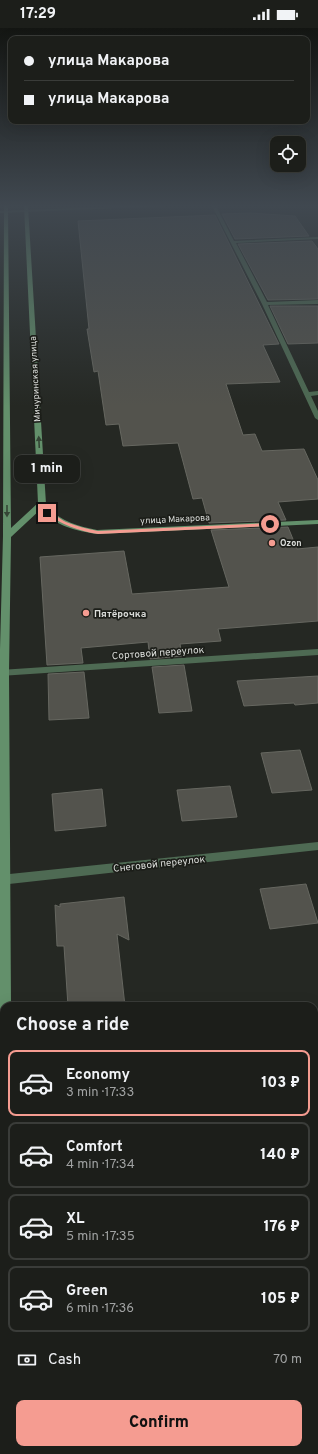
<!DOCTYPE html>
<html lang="en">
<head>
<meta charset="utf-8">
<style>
	body { margin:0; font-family:Overpass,sans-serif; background:#292b27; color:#f1f3f6; height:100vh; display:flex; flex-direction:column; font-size:15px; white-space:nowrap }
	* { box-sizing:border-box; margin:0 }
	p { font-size:13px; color:#a0a2a2 }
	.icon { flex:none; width:22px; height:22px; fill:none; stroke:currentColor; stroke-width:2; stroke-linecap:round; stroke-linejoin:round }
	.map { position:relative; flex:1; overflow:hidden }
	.side { position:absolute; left:0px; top:974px; width:318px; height:452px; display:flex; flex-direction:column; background:#1c1e1a; border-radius:12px 12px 0 0; box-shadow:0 4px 16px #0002,0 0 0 1px #3a3c39 }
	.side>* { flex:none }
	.top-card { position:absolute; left:8px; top:8px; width:302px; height:88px; border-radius:8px; box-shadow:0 4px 16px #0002,0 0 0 1px #3a3c39; display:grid; align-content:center; height:88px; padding:0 16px; background:#1c1e1a }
	.tools { position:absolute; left:270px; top:108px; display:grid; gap:8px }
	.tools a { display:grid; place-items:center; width:36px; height:36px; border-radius:8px; background:#1c1e1a; box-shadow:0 4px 16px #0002,0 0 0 1px #3a3c39; font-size:20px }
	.end { position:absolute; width:18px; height:18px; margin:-9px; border:5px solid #f59c91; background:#111; box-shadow:0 0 0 2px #111 }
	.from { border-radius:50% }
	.bubble { position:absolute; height:28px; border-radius:8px; background:#1c1e1a; box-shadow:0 4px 16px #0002,0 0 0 1px #3a3c39; font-size:13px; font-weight:800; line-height:28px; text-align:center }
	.top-card b { display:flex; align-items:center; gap:14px; height:38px; font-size:15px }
	.top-card b+b { border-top:1px solid #3a3c39 }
	.top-card i { width:10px; height:10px; background:#f1f3f6 }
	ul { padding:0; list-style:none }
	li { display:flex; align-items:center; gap:12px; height:66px; margin:0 8px 6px; padding:0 8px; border:2px solid #3a3c39; border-radius:8px }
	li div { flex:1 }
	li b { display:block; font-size:15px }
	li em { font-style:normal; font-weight:800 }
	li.selected { border-color:#f59c91 }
	li>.icon { width:36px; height:36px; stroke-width:1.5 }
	h2 { padding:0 16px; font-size:18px; line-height:48px }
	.pay { display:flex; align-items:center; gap:10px; height:44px; padding:0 16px; font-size:15px }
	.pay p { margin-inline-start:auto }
	.primary-button { display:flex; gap:8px; margin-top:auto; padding:8px 16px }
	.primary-button a { flex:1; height:46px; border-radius:8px; background:#f59c91; color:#111; font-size:16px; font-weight:800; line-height:46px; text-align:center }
	.status { display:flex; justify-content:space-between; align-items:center; height:28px; padding:0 20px; background:#1c1e1a; direction:ltr }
	.status svg { height:11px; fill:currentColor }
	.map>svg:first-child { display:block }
	.building { fill:#53534d; stroke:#666760 }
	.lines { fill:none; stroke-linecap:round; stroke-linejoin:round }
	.street { fill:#4e6a53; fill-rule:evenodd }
	.secondary { fill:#63906b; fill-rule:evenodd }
	.oneway { fill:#354636 }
	.route { fill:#f59c91 }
	.poi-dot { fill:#f59c91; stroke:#1c1e19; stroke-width:1.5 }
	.labels { text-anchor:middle; stroke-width:3.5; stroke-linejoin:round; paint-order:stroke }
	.far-street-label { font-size:9px; fill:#dbddda; stroke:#1c1e19 }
	.far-poi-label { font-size:9px; font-weight:bold; fill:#dbddda; stroke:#1c1e19; text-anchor:start }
	.poi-label { font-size:10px; font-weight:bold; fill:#dbddda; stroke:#1c1e19; text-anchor:start }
	.street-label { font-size:10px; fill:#dbddda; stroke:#1c1e19 }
</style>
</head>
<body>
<div class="status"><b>17:29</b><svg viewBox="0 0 49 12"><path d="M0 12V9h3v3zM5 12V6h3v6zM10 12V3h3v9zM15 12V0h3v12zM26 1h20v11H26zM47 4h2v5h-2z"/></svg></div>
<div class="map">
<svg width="318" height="1426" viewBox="0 0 318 1426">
	<rect width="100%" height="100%" fill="#252823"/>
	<g class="building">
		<polygon points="250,185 295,188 309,208 235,211 222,186"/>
		<polygon points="215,187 279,316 263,317 280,354 226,356 243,407 255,406 262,423 304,421 318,452 318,471 278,474 286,492 209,495 202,470 193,471 178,415 123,418 119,396 106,397 98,343 94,344 87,301 89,301 78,193"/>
		<polygon points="312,213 318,221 318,271 268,272 238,216"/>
		<polygon points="270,278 318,278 318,315 288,316"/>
		<polygon points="288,499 297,521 318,519 318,593 218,601 221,613 180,616 182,628 150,631 148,614 81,620 83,635 47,637 40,529 124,523 132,566 229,559 211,502"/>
		<polygon points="184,637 192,683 159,685 152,639"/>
		<polygon points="84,644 89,690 49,692 48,646"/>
		<polygon points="318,648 318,675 295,677 294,675 244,678 237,653"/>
		<polygon points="300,722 312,762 272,765 261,725"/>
		<polygon points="230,758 237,789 182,793 177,762"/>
		<polygon points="102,761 106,798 55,803 52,766"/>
		<polygon points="306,856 318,895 270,901 260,861"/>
		<polygon points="124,869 129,912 117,906 125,978 68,978 64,918 57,918 55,877 60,879 60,876"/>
	</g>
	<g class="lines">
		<g class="street">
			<polygon points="123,178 169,178 0,185 0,183"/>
			<polygon points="212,178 216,178 234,213 318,209 318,211 236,215 267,274 318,272 318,276 268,277 309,364 318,363 318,367 311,368 318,383 318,392 315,390 262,276"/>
			<polygon points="318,621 318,627 0,648 0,642"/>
			<polygon points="318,814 318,822 0,857 0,847"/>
			<polygon points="318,1254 318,1270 314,1271 314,1255"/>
			<rect x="0" y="1303" width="4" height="16"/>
		</g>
		<g class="secondary">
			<path d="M4 178H8L11 500 38 475 24 178H28L46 476C58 493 77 498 97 502L318 492V496L97 506C77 503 54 498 41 481L11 509 9 644 11 978H4V983L0 981V621L3 508Z"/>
			<polygon points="4,1415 4,1422 18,1422 18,1426 0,1426 0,1422"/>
		</g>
	</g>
	<defs><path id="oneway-solid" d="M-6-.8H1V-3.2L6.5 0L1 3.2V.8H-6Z"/></defs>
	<g class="oneway">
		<use href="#oneway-solid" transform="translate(39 414) rotate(-93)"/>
		<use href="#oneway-solid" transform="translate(7 483) rotate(90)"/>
	</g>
	<linearGradient id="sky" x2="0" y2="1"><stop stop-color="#141613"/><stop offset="0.47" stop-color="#404850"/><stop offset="1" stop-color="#404850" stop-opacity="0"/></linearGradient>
	<rect width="318" height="378" fill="url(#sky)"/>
	<path class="route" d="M46 484C53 483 59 491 66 494 76 498 87 501 98 503L270 495 273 496 270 498 98 506C78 503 62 496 46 486Z"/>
	<g class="poi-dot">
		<circle cx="272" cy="515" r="4"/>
		<circle cx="86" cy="585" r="4"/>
	</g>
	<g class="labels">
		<g class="far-street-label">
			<text transform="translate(35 351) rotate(-93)" y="3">Мичуринская улица</text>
			<text transform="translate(175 491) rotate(-3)" y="3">улица Макарова</text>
		</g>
		<g class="far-poi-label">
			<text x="280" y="518">Ozon</text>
		</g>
		<g class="poi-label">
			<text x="94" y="589">Пятёрочка</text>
		</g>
		<g class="street-label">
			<text transform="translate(158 624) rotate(-4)" y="4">Сортовой переулок</text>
			<text transform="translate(159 835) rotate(-6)" y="4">Снеговой переулок</text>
		</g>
	</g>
</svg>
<div class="tools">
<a><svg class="icon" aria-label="locate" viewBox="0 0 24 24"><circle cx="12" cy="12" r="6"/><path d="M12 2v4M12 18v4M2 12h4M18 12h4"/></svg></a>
</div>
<i class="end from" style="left:270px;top:496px"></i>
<i class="end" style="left:47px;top:485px"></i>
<div class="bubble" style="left:14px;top:427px;width:66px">1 min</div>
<div class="top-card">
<b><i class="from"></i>улица Макарова</b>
<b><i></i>улица Макарова</b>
</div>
<section class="side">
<h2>Choose a ride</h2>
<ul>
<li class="selected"><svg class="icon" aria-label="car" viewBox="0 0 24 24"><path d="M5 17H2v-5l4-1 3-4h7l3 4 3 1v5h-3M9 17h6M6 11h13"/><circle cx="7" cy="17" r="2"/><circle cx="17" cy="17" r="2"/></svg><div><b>Economy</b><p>3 min · 17:33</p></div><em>103 ₽</em></li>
<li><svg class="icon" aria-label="car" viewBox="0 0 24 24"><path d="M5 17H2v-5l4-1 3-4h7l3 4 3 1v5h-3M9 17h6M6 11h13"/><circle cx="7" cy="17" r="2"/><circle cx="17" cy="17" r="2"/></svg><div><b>Comfort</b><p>4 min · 17:34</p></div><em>140 ₽</em></li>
<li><svg class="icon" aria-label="car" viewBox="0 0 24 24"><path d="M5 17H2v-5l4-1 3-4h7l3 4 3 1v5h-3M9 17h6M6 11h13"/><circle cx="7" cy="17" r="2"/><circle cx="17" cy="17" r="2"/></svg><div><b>XL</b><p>5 min · 17:35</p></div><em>176 ₽</em></li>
<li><svg class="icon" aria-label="car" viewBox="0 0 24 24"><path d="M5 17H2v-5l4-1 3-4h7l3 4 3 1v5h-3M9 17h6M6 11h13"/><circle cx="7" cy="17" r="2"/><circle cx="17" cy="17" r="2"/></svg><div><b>Green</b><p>6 min · 17:36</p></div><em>105 ₽</em></li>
</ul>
<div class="pay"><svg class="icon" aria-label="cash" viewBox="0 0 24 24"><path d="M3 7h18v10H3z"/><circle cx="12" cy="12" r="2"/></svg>Cash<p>70 m</p></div>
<div class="primary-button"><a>Confirm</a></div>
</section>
</div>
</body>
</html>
